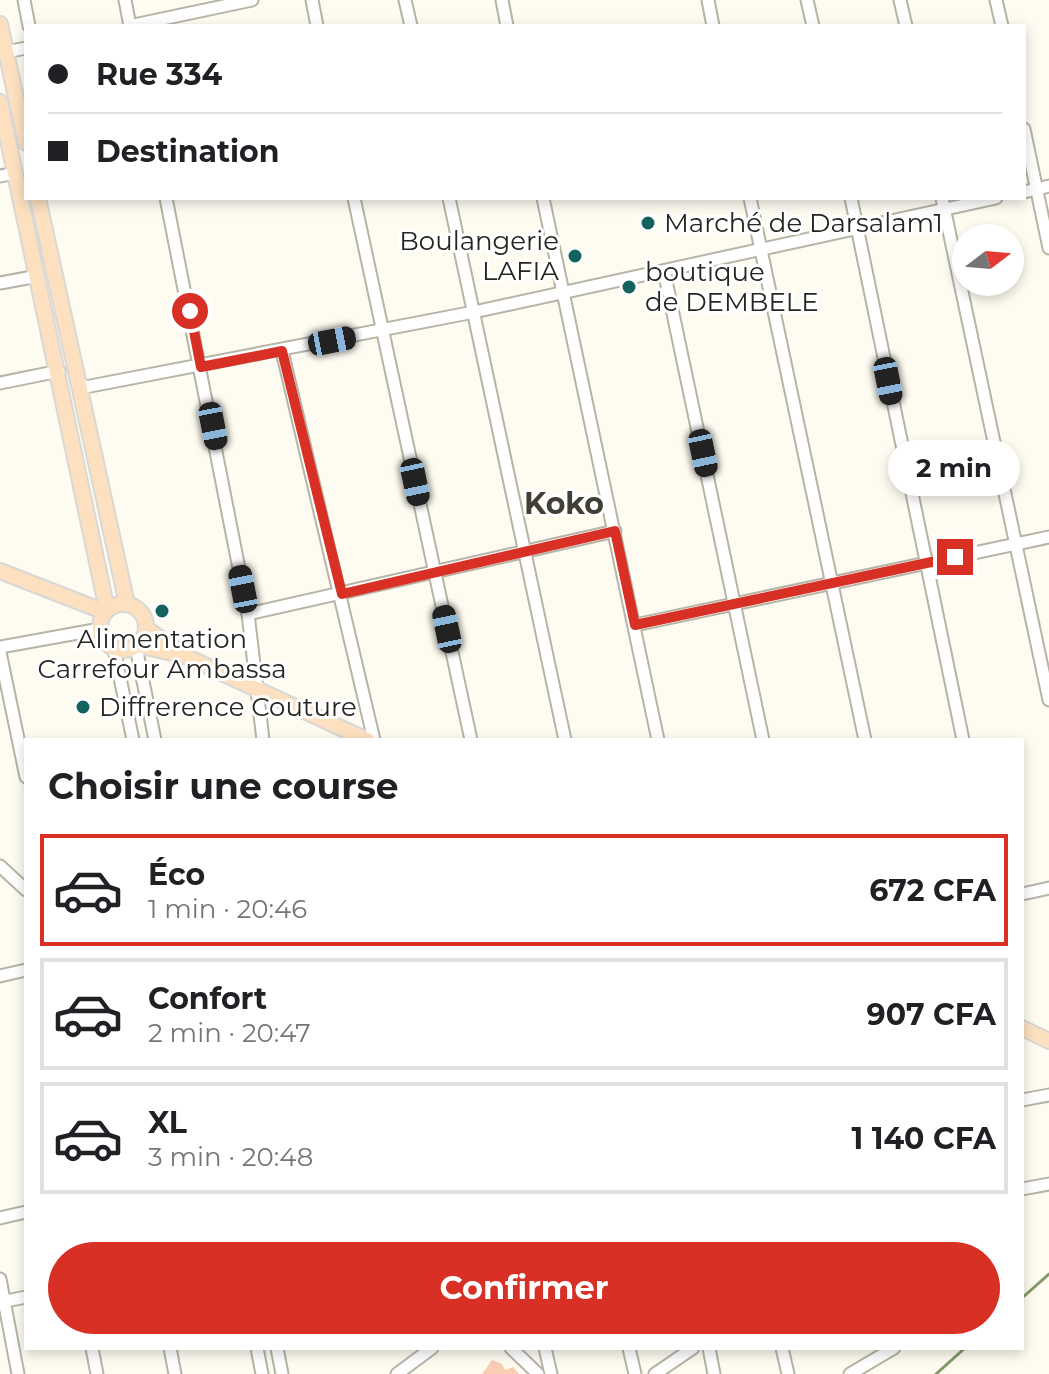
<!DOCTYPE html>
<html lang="fr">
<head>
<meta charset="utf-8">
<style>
	body { margin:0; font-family:Montserrat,sans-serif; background:#f6f6f6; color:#202124; height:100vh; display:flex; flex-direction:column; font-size:30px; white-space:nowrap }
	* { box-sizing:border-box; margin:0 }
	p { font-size:26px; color:#757577 }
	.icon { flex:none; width:44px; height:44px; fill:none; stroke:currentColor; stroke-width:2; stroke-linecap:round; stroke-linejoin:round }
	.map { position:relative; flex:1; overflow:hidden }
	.side { position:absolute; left:24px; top:738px; width:1000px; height:612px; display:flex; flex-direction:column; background:#fff; border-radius:0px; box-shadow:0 4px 12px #0003 }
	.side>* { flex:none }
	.banner { position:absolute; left:24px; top:24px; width:1002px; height:176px; border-radius:0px; box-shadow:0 4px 12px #0003; display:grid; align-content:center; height:176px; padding:0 24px; background:#fff }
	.needle { width:52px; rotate:74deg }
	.buttons { position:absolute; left:952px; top:224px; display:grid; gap:16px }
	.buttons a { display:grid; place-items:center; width:72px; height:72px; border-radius:50%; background:#fff; box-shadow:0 4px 12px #0003; font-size:40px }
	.end { position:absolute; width:36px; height:36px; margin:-18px; border:10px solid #d93025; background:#fff; box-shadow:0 0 0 4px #fff }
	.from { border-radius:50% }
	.bubble { position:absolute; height:56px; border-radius:28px; background:#fff; box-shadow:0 4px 12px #0003; font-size:26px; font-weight:700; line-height:56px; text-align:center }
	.car { position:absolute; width:24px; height:48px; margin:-24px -12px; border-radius:10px; box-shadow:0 0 6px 2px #0007; background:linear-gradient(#222 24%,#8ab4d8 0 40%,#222 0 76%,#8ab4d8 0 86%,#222 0) }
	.banner b { display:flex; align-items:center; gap:28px; height:76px; font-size:30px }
	.banner b+b { border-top:2px solid #e0e0e0 }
	.banner i { width:20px; height:20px; background:#202124 }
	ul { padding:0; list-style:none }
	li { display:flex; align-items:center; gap:24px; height:112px; margin:0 16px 12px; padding:0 8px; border:4px solid #e0e0e0; border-radius:0px }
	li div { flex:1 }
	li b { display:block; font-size:30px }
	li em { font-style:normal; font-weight:700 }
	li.on { border-color:#d93025 }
	li>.icon { width:72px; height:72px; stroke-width:1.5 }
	h2 { padding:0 24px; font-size:36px; line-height:96px }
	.action { display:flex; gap:16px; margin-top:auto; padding:16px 24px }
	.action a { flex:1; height:92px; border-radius:48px; background:#d93025; color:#fff; font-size:32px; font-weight:700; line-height:92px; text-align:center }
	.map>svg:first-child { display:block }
	.green { fill:#fbcdb3 }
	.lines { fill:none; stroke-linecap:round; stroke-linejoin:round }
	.stream { stroke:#829a66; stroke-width:3 }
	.minor-casing { stroke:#b7b3a7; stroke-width:15 }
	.major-casing { stroke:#d8d8d7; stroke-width:18 }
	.minor { stroke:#fff; stroke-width:11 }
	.major { stroke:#fce0bf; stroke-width:14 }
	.route { stroke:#d93025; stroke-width:10 }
	.poi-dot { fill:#14625d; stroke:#fff; stroke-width:3 }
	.labels { text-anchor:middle; stroke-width:6; stroke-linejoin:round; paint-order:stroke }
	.poi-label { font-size:26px; fill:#272521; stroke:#fff; text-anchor:start }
	.quarter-label { font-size:30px; font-weight:bold; fill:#413e34; stroke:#fff }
</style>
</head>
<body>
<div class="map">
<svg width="1049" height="1374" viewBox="0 0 1049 1374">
	<rect width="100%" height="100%" fill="#fefbf1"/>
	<polygon class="green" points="492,1360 502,1364 505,1370 513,1367 519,1374 482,1374"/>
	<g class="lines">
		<g class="stream">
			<polyline points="1022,1298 1049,1274"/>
			<polyline points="936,1374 965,1348"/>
		</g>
		<defs>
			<g id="minor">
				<polyline points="24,0 29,26"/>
				<polyline points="125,0 130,26"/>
				<polyline points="312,0 317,26"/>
				<polyline points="405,0 411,26"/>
				<polyline points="502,0 507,26"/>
				<polyline points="708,0 713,26"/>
				<polyline points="807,0 813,26"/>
				<polyline points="900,0 906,26"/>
				<polyline points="996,0 1002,26"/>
				<polyline points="129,26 252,0"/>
				<polyline points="6,52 26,48"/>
				<polyline points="1024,129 1049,248"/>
				<polyline points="0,176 16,173"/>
				<polyline points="1024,192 1049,186"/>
				<polyline points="166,198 248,614 263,740"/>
				<polyline points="354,198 471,740"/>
				<polyline points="449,198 565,740"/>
				<polyline points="543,198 658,740"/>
				<polyline points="750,198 865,740"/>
				<polyline points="851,198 963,740"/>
				<polyline points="942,198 1049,700"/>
				<polyline points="664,271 763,740"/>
				<polyline points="0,283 38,276"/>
				<polyline points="282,351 374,740"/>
				<polyline points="0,383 59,371"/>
				<polyline points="80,388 474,312 996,198"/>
				<polyline points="248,614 615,531"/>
				<polyline points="635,625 1049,537"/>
				<polyline points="0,647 100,629"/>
				<polyline points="136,647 155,740"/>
				<polyline points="114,649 133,740"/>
				<polyline points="0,652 26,777"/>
				<polyline points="0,866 26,890"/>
				<polyline points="1022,894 1049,888"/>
				<polyline points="0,976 26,970"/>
				<polyline points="1022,1100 1049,1095"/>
				<polyline points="1022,1189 1049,1184"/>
				<polyline points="0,1218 26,1212"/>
				<polyline points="0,1279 18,1374"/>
				<polyline points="1,1302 26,1297"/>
				<polyline points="92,1348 97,1374"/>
				<polyline points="170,1348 175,1374"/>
				<polyline points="257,1348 262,1374"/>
				<polyline points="277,1348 282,1374"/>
				<polyline points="511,1348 538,1374"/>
				<polyline points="545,1348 551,1374"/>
				<polyline points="629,1348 635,1374"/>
				<polyline points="709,1348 714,1374"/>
				<polyline points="782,1348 788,1374"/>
				<polyline points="397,1374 432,1348"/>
				<polyline points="655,1374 693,1348"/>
				<polyline points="850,1374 894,1348"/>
			</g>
			<g id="major">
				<polyline points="0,24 26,143"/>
				<polyline points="0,102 107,610"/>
				<polyline points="38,198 127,604"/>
				<polyline points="0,571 105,612"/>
				<circle cx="123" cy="627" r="23"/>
				<polyline points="146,628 178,651"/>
				<polyline points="138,645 185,656 367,740"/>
				<polyline points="1022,1028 1049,1041"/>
			</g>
		</defs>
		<use href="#minor" class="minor-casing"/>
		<use href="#major" class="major-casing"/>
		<use href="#minor" class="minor"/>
		<use href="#major" class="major"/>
	</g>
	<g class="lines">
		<polyline class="route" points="190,311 201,367 282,351 342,594 615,531 635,625 955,557"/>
	</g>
	<g class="poi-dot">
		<circle cx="648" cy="223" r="8"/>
		<circle cx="575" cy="256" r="8"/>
		<circle cx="629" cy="287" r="8"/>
		<circle cx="162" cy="611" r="8"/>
		<circle cx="83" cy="707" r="8"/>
	</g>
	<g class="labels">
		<g class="poi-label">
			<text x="664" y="232">Marché de Darsalam1</text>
			<text x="559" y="250" text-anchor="end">Boulangerie<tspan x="559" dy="30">LAFIA</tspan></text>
			<text x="645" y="281">boutique<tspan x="645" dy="30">de DEMBELE</tspan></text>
			<text x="162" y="648" text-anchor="middle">Alimentation<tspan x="162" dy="30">Carrefour Ambassa</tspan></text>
			<text x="99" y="716">Diffrerence Couture</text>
		</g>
		<g class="quarter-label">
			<text x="564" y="514">Koko</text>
		</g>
	</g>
</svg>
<div class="buttons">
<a><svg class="needle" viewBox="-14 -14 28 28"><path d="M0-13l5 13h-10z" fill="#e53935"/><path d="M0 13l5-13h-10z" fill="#757577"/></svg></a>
</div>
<i class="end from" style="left:190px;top:311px"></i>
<i class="end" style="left:955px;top:557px"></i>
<div class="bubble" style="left:888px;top:440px;width:132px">2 min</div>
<i class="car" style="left:332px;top:341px;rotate:79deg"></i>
<i class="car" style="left:888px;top:381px;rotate:169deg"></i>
<i class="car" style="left:213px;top:426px;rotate:169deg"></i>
<i class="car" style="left:703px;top:453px;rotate:168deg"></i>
<i class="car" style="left:415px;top:482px;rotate:168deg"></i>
<i class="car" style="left:243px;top:589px;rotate:349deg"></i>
<i class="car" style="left:447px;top:629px;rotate:348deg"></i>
<div class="banner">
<b><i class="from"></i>Rue 334</b>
<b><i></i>Destination</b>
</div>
<section class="side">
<h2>Choisir une course</h2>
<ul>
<li class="on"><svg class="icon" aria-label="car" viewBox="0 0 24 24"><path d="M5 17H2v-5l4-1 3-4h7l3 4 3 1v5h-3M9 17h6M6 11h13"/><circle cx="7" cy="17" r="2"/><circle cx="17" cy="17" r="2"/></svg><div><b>Éco</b><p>1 min · 20:46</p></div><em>672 CFA</em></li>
<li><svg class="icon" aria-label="car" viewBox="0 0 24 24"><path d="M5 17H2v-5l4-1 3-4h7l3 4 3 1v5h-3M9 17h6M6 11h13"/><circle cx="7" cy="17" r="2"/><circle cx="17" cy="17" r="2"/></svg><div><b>Confort</b><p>2 min · 20:47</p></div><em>907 CFA</em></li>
<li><svg class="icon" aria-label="car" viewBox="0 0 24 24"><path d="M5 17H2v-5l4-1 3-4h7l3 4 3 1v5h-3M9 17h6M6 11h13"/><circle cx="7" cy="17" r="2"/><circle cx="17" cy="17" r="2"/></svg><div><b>XL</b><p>3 min · 20:48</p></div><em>1 140 CFA</em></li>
</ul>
<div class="action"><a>Confirmer</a></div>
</section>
</div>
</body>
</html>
